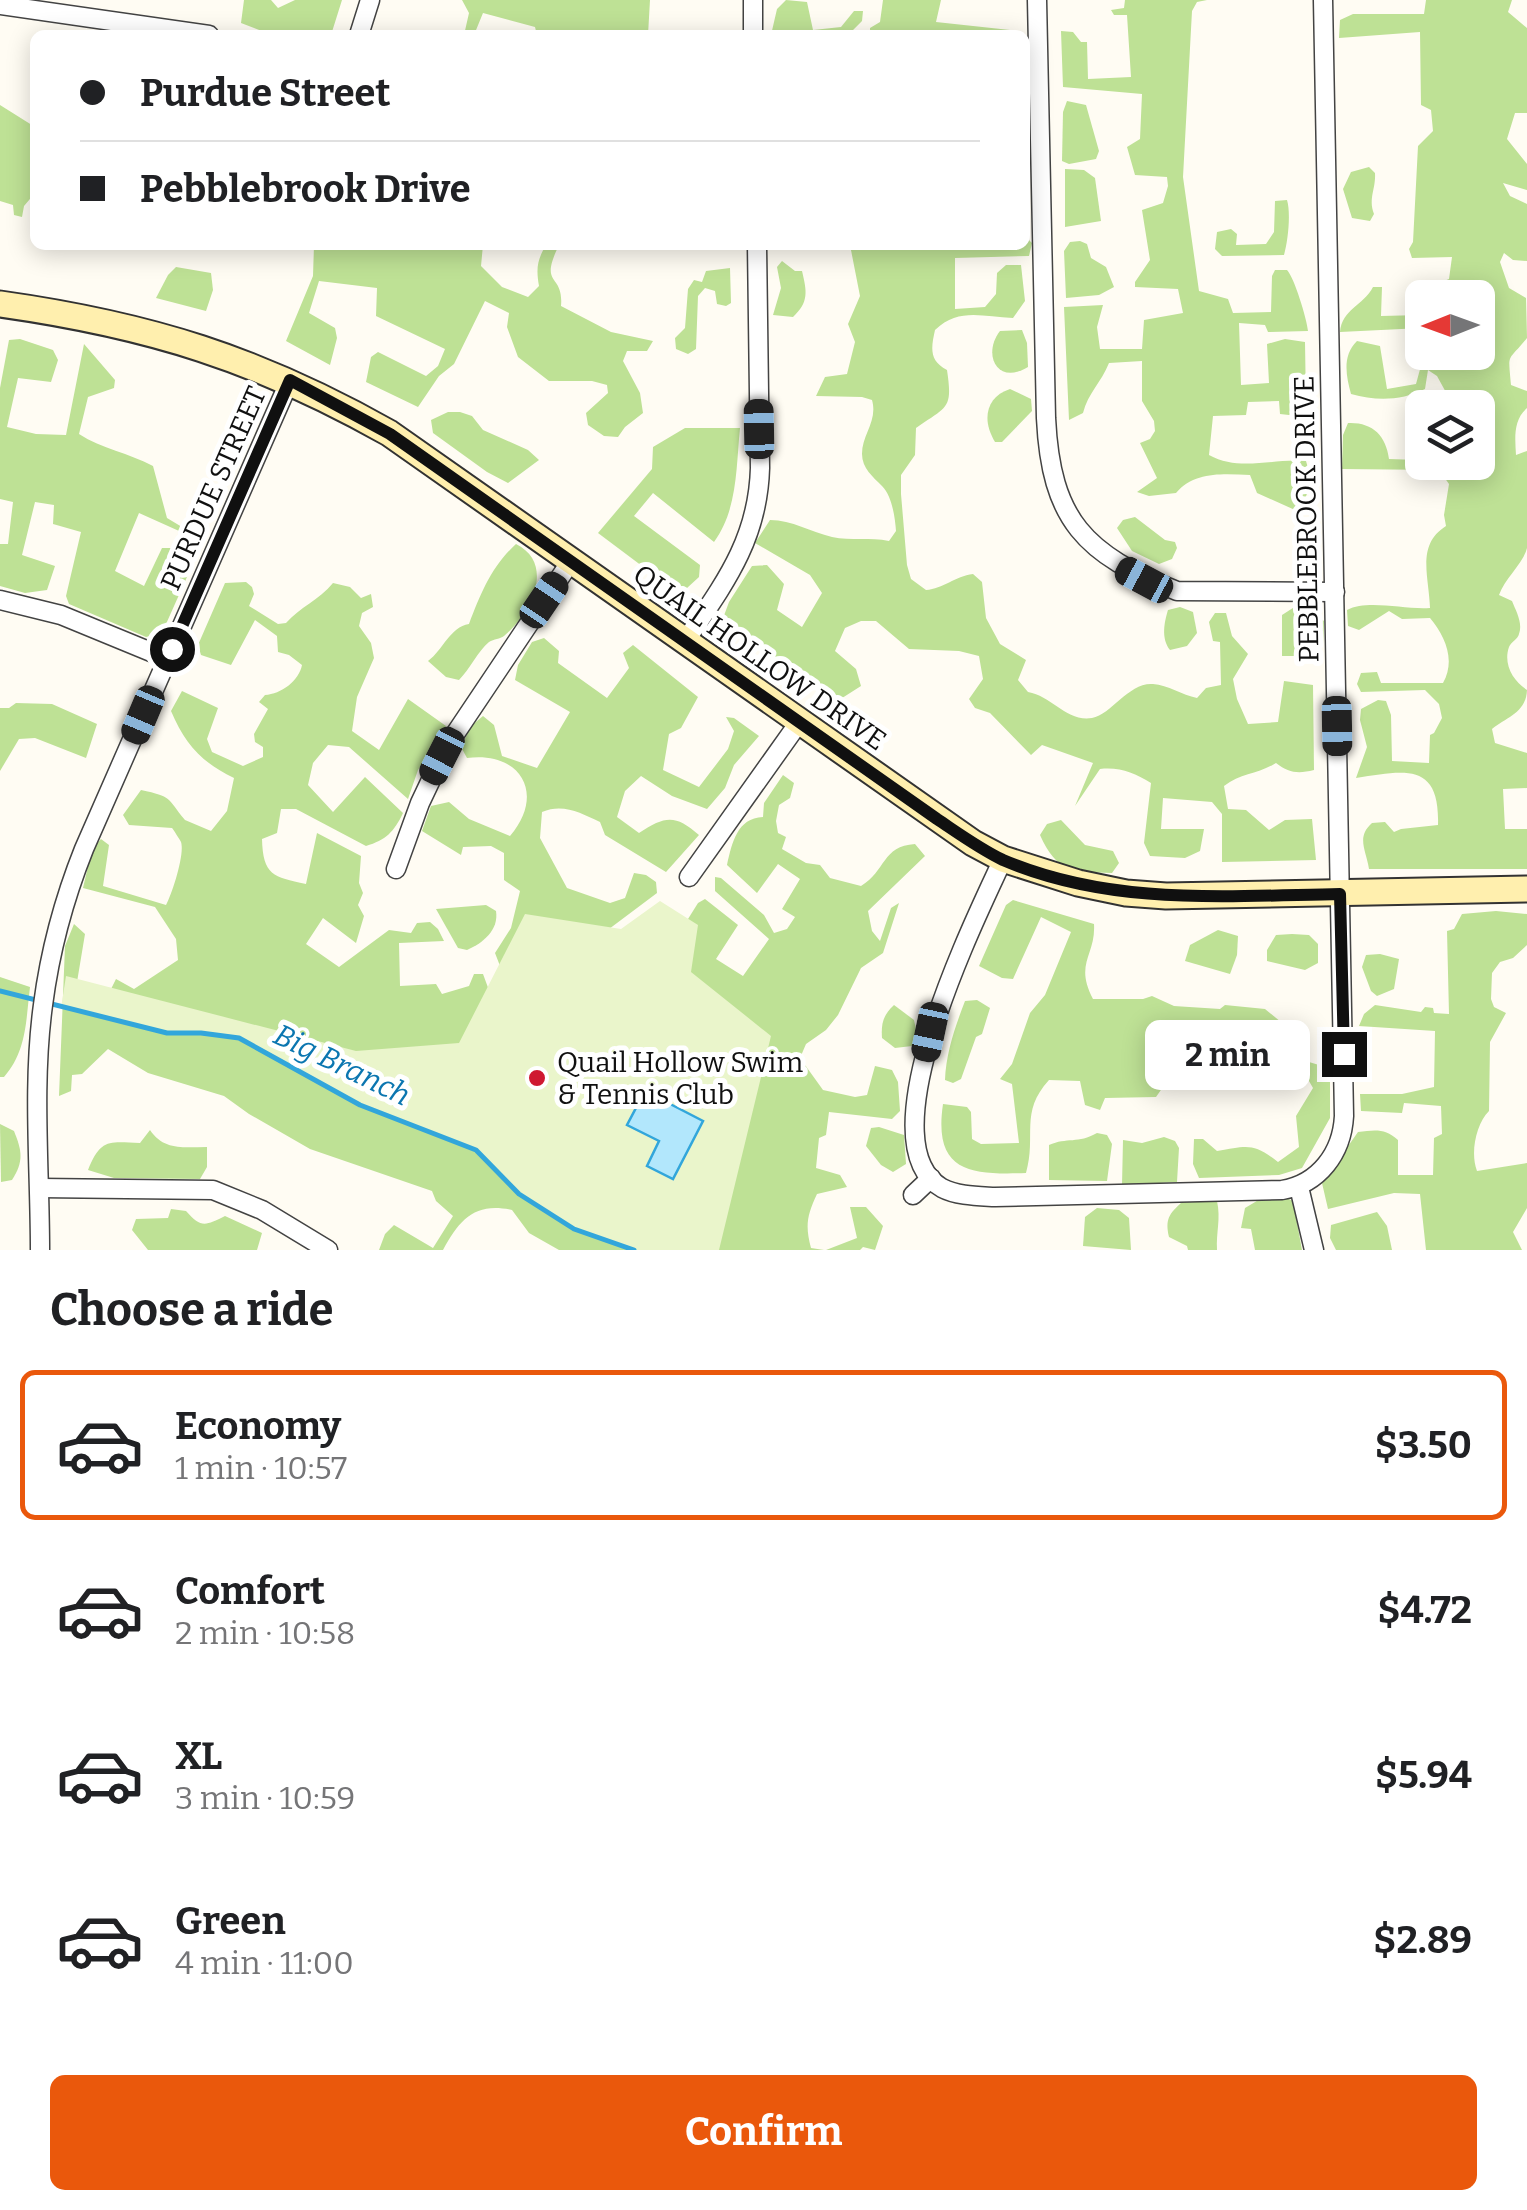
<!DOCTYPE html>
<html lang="en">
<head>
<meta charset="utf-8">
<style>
	body { margin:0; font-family:Bitter,serif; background:#f6f6f6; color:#202124; height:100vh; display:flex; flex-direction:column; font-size:38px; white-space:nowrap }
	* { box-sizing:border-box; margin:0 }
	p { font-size:32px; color:#757577 }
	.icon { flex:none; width:55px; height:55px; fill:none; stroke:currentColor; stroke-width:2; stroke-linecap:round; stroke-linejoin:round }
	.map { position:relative; height:1250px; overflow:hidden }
	.sheet { display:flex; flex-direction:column; background:#fff; flex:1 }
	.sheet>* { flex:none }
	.banner { position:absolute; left:30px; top:30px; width:1000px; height:220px; border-radius:15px; box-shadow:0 5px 25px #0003; display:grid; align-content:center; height:220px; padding:0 50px; background:#fff }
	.needle { width:65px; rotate:269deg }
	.fabs { position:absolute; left:1405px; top:280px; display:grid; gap:20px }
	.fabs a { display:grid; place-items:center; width:90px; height:90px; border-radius:15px; background:#fff; box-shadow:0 5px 25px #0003; font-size:50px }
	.end { position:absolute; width:45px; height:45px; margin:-22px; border:12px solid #101010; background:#fff; box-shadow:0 0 0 5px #fff }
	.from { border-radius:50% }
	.bubble { position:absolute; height:70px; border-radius:15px; background:#fff; box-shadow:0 5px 25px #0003; font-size:32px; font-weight:700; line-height:70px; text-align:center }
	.car { position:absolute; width:30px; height:60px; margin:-30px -15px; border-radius:12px; box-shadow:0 0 8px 2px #0007; background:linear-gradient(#222 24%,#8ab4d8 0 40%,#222 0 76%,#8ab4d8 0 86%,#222 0) }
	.banner b { display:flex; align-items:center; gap:35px; height:95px; font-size:38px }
	.banner b+b { border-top:2px solid #e0e0e0 }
	.banner i { width:25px; height:25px; background:#202124 }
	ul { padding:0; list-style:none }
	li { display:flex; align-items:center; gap:30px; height:150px; margin:0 20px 15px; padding:0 30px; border:5px solid transparent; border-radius:15px }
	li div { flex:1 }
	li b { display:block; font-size:38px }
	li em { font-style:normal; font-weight:700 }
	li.on { border-color:#ea580c }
	li>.icon { width:90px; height:90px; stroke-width:1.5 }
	h2 { padding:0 50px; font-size:45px; line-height:120px }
	.button { display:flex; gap:20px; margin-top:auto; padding:20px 50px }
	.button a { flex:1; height:115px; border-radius:15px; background:#ea580c; color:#fff; font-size:40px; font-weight:700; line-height:115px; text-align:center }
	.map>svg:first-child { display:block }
	.forest { fill:#bee195 }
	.pitch { fill:#eaf5cb }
	.water { fill:#b2e7fc; stroke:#32a6db; stroke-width:2.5 }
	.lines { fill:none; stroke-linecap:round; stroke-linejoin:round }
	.stream { stroke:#32a6db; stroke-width:5 }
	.street-casing { stroke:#434343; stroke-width:21 }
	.secondary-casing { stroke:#323232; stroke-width:29 }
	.street { stroke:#fff; stroke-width:18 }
	.secondary { stroke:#ffefae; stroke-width:25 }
	.route { stroke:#101010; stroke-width:12 }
	.poi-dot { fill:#cf1931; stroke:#fff; stroke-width:4 }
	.labels { text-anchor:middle; stroke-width:10; stroke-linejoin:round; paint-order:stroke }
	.street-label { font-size:28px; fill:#101010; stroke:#fff }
	.poi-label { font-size:28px; fill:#101010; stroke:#fff; text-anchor:start }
	.water-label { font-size:30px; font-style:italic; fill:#0b76b0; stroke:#fff }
</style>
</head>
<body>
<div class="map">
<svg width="1527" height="1250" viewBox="0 0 1527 1250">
	<rect width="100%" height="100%" fill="#fffcf3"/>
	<g class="forest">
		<polygon points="244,0 271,0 278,8 295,0 342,0 331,35 272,35 241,23"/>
		<polygon points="462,0 650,0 648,35 537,35 535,27 483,13 474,35 464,35 469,13"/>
		<polygon points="786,0 807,2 813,30 841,27 854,11 863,11 862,21 848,35 771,35 777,9"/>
		<polygon points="883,0 941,0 936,22 1010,30 1010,35 870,35 870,28 880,22"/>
		<path d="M1125 0H1207L1197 2 1192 11 1183 177 1199 291 1228 299 1233 313 1271 312 1272 276 1275 270H1287C1294 277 1307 319 1308 331L1268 332 1265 325 1239 323 1241 385 1269 383 1267 344 1285 339 1305 342 1306 406 1289 415 1280 414 1279 401 1248 402 1246 415 1213 416 1209 455C1240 472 1272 458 1306 461 1312 480 1311 497 1295 510L1257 493 1250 475C1223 474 1195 471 1176 493L1149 496 1137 492 1157 478 1140 443 1150 439 1155 431 1154 421 1142 401V361L1109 363C1101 383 1088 393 1083 413L1069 420 1064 307 1103 305 1097 327 1100 349H1142L1144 320 1183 313 1178 289 1135 287V282L1150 260 1142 210 1163 203 1168 186 1167 177 1135 175 1127 147 1140 139 1142 94 1063 87 1061 31 1073 32 1081 42H1087L1088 79 1131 77 1127 15H1114L1111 10 1124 8Z"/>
		<path d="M1426 0H1512L1508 12 1527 28V113H1515L1507 139 1527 164V190L1503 183 1510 196 1527 204V261L1513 260 1504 253 1500 262 1509 288 1526 298 1527 338C1507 363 1508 351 1511 385L1527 391V408C1513 420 1515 438 1516 455L1527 451C1527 477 1527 524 1527 548 1523 564 1505 578 1499 595L1512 601C1516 611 1523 623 1519 634 1518 639 1511 642 1509 647 1503 664 1513 681 1527 690 1526 713 1507 717 1492 729L1495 743 1527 753V788L1503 789 1505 829H1527V869H1369C1366 850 1356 837 1372 823L1385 822 1394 832 1401 829 1438 825C1440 761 1404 771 1356 778L1367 747 1360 720 1361 709 1378 700 1386 701 1391 715 1392 761 1429 763 1430 735 1434 733 1442 718 1439 704 1425 690 1361 692 1357 684 1361 673 1377 672 1381 683H1443C1456 660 1445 636 1430 618L1402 619 1389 611 1359 630 1348 626 1347 610C1368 599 1405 610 1430 608 1429 576 1416 545 1446 526L1444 515 1449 484 1439 470 1342 469 1343 435 1348 423C1372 422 1386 435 1389 459L1478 462V408L1454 407 1437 376 1428 370 1425 389C1401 401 1376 401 1351 394 1346 375 1342 356 1357 341L1380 346 1387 389 1416 384 1422 362 1429 353 1478 352V298L1431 297 1432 286 1449 279 1452 257 1412 258 1409 249 1413 242 1418 146 1433 131 1431 110 1421 105 1420 32 1339 38 1340 20 1353 14H1424Z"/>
		<polygon points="1067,101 1086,105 1099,151 1096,159 1069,164 1062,161 1063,112"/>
		<polygon points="0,105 35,127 35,193 24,206 22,217 14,215 13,205 0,201"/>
		<path d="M1369 167 1375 173C1376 189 1368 198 1374 214L1370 221 1352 218 1343 189 1351 172Z"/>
		<polygon points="1065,169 1084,170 1095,178 1101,221 1065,227"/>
		<path d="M1287 200C1291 213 1288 241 1284 255L1222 256 1215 249 1217 232 1231 229 1237 234 1236 245 1266 244 1274 232 1275 201Z"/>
		<path d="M1026 209V237L1032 243 1029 256 955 258V309L985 307 996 294 997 273 1006 265H1021L1025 301 1013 318C983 317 959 307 935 330 931 348 929 361 947 370 953 410 947 406 916 428L915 455 901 475V494L907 565 911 579 926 590C943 589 955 576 973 574L982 582 986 618 1000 644 1026 660 1018 680 1028 692C1052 696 1066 722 1092 718 1112 714 1129 682 1153 684 1168 685 1182 695 1197 698L1206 688 1221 685 1220 642 1213 641 1209 622 1215 613H1226L1232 636 1248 654 1233 679 1237 699 1248 724 1278 722 1284 681 1313 685 1314 770C1298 774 1289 773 1276 763 1259 774 1241 773 1224 786L1228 809 1246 810 1269 830 1285 820 1312 819 1316 860 1222 862V814L1212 802 1163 798 1161 829H1204L1200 851 1185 858 1150 856 1144 843 1151 783C1134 773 1121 767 1100 769L1075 806 1093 763 1042 745 1031 755 990 713 975 708 969 699 983 679 979 656 959 651 909 649 876 621H861L845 628 835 651 856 669 861 686 839 700 722 621 729 602 752 566 767 565 784 584 777 610 802 627 822 593 810 575 755 543 770 520C792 520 811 532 832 537 851 541 870 537 889 541L896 531C895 517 892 496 882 486 873 477 862 468 862 454 862 434 878 421 872 400L862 397 816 396 825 377 847 374 855 342 848 324 860 296 850 245H1025Z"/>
		<polygon points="1080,241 1087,244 1091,258 1106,267 1114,287 1099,295 1066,298 1064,251 1070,242"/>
		<path d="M314 245H483L481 266 502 287 528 297 539 286C536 269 537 260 546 245H559C538 288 564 272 561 306L611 332 653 341 647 351H627L623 361 640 393 643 413 625 427 618 437 604 436 588 425 586 413 608 393 607 385 592 381H549L518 357 507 327 509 313 485 301 454 364 439 376 418 407 366 382 371 357 378 352 426 376 438 366 445 349 376 316 377 288 319 281 309 313 335 328 337 338 330 365 286 341 313 276Z"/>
		<path d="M782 261 795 271H802C807 292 809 302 793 317L773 315 781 288 777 267Z"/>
		<polygon points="176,267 211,273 213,290 206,311 156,298 168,275"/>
		<polygon points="730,268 731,303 726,306 717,304 715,291 705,288 698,296 696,349 688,354 676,349 675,338 685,328 688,289 694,280 702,282 706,271"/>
		<path d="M1373 287H1382L1381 316 1422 315V328L1340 332C1342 309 1363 306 1373 287Z"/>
		<path d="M1022 330 1027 343 1028 367C997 386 982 354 1000 331Z"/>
		<path d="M20 339 53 350 58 360 51 382 18 378 7 427 36 434 66 435 84 344 115 380 114 388 88 397 79 434C102 449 129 453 153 466L167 518 182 527 188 535 139 513 115 571 144 586 162 548H180L195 559 162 633 146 637 69 604 66 596 81 532 53 524 54 505 35 502 22 555 55 566 47 590 25 593 0 586V544H8L13 502 0 499V388L9 340Z"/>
		<path d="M1010 389 1031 399 1032 411 1002 442H995C982 421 985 397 1010 389Z"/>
		<polygon points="448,412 460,412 472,416 483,430 528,450 539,460 508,483 487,472 433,433 431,420"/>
		<path d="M685 428H740C736 467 738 509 714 542L653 493 634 516 700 565 699 577 687 588 658 578 598 533 652 469 653 447Z"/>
		<polygon points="1135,517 1165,540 1175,542 1177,548 1172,559 1159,564 1132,551 1117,528 1123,520"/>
		<path d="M516 544C556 564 531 614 504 636 500 639 494 639 489 642 478 651 470 669 459 680L446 677 428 661C443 650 450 627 469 624 481 593 491 567 516 544Z"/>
		<path d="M246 582 252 587 254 594 249 606 278 624 286 623C300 607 319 600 333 583L350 587 361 598 371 594 373 607 362 613 359 626 371 643 374 658 357 697 352 731 379 750 408 699 446 726 418 770 408 799 349 747 328 745 313 763 308 785 333 812 365 777 403 813C394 832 386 840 366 846L296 809H281L277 833 262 839C263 875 273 877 306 884L317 833 361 856 359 883 363 893 358 905 364 916 356 943 323 918 306 944 339 967 389 930 411 933 417 923 430 922 438 929 444 941 399 943 400 986 436 984 442 994 469 986 474 974H483L490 993 654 1250H559L529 1233 512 1210C475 1202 460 1219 443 1250H379L385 1234 394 1225 433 1248 453 1216 436 1201 432 1191 310 1149 249 1114 224 1096 148 1073 108 1049 82 1074 72 1075 71 1091 59 1096 65 946 74 924 85 934 77 982 109 993 116 979 134 989 178 960 176 939 155 907 83 888 92 849 101 839 109 845 103 886 166 905C172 894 185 854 181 842 180 840 173 829 172 828L129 825 123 815 141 790C173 797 166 797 185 820L211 831 227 811 234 778C201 762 185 744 171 711L182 691 218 708 207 739 212 752 243 766 263 757V747L255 742 254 734 268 709 259 702 265 695C281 694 299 681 302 665L289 655 278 652 277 636 255 620 231 665 201 655 198 645 225 583Z"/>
		<polygon points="1296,606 1306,607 1324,621 1323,644 1306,656 1282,656 1282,615"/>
		<path d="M1180 607 1193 612 1197 633 1187 646 1170 650C1161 639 1164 623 1168 610Z"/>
		<path d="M544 638 559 651 558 663 607 698 629 668 623 653 633 645 698 697 681 728 669 734 663 770 699 787 728 749 734 731 726 717 734 718 759 736 734 765 725 788 707 809 672 796 641 776 625 791 617 817 639 833C666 815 676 815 699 835L666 872 605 835 600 822C581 813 563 803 542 812L540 838 567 888 610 903 625 898 634 873 646 875 656 882 657 893 601 935 502 971 495 953 511 928 520 891 504 880V853L491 846 463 847 461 855 422 831 431 806 449 802 469 819 510 836C546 794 521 751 467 758L461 747 471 726 483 716 494 725 502 756 537 768 570 712 515 680 518 665 532 642Z"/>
		<polygon points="16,703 52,704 97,724 86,758 35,738 19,739 0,771 0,708 9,708"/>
		<path d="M783 775 794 783 790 798 779 805 776 821 778 833 786 837 782 849 806 863 820 865 830 878 861 886C886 871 882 846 915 844L925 856 868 911 872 931 880 941 891 908 899 903 883 953 861 968 838 1015 826 1030 806 1044 800 1058 823 1090 855 1097 867 1095 875 1066 892 1070 898 1082 900 1111 892 1119 829 1112 826 1135 819 1138 816 1168 840 1175 847 1187 817 1194C807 1215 805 1226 811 1248L824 1250H701L683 927 698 903 705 899 738 925 716 959 743 976 769 939 715 891V877L721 878 764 915 774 933 787 929 795 917 782 909 800 879 778 864 757 893 727 865C732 843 737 818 763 817L764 803Z"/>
		<path d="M1061 820 1085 845 1113 851 1119 863 1112 873C1073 872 1057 873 1040 835L1047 824Z"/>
		<path d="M1013 900 1094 924C1096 956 1074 963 1093 999H1143L1152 996 1174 1006 1220 1009 1225 1005 1265 1009 1281 1022 1279 1041 1269 1075C1232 1085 1218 1095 1188 1066L1177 1067 1156 1097 1105 1098 1100 1110 1085 1105 1080 1081 1049 1080C1019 1113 1037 1135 1026 1173 970 1175 933 1172 943 1104L967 1107 971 1112 972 1139 981 1144 1019 1143 1012 1084 1000 1079 1012 1064 1030 1013 1045 995 1071 932 1041 917 1013 979 1002 978 979 966 1006 905Z"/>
		<path d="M486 905 496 911C499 930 483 943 467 950L458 948 436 909Z"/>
		<path d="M1496 911 1527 914V945L1513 958 1500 962 1492 973 1491 999 1494 1007 1506 1013 1490 1042 1489 1111C1476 1124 1470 1153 1477 1171L1527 1163V1208L1513 1232 1522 1250H1426L1420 1194 1394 1193 1328 1209 1322 1183 1358 1132C1375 1130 1385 1128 1398 1140V1175H1433L1434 1138 1442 1134 1441 1106 1404 1103 1402 1113 1361 1111 1360 1094H1402L1434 1087 1435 1031 1359 1026 1364 1014 1375 1005 1421 1012 1425 1007 1433 1008 1434 1013 1449 1014 1447 931 1454 929 1462 914Z"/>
		<polygon points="1218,930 1238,936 1237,955 1230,974 1185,961 1190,945"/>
		<polygon points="1292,934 1309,935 1318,944 1318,963 1305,970 1267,961 1267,950 1276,935"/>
		<polygon points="1380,954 1399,959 1394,989 1377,996 1371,991 1362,967 1366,955"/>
		<path d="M0 977 30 987C26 1019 27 1051 4 1077H0Z"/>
		<path d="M977 1000 990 1008 982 1034 976 1037 961 1079 953 1083 945 1080C946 1053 955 1027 965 1001Z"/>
		<path d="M894 1005 914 1020 917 1034 912 1046 895 1048 882 1038C881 1024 883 1015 894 1005Z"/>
		<path d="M1309 1062 1319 1065 1330 1076V1118L1302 1168 1279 1175 1199 1178 1193 1164 1194 1139H1203L1217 1151C1247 1146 1253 1142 1278 1162L1299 1147 1296 1116 1313 1088 1302 1069Z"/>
		<path d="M0 1124 14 1131C22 1151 24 1161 12 1180L1 1182Z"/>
		<polygon points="879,1127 904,1135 906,1164 893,1172 881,1165 866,1146 871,1128"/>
		<path d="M150 1130C164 1151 184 1147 207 1147V1167L200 1179 114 1178 88 1170C101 1138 109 1142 140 1143Z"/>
		<path d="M1097 1133 1107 1135 1112 1144 1107 1181 1049 1180V1145C1067 1137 1078 1144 1097 1133Z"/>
		<polygon points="1164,1137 1175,1141 1179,1148 1177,1182 1122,1185 1123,1140 1142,1143"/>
		<polygon points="1272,1192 1293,1201 1302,1250 1255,1250 1251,1229 1241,1228 1245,1208"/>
		<path d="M1217 1201C1221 1219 1216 1232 1217 1250H1188L1187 1246 1169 1237C1165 1219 1169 1214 1182 1202Z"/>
		<polygon points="850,1207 866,1207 883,1226 875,1250 863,1247 860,1250 826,1250 857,1238"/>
		<polygon points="1097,1208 1119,1210 1129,1218 1131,1250 1083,1246 1085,1217"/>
		<path d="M171 1209 186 1211C201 1228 205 1226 225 1216L262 1233 257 1250H148L132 1230 136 1219 168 1218Z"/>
		<polygon points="1377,1212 1387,1226 1392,1250 1336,1250 1330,1238 1331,1225"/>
	</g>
	<polygon class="pitch" points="660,901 698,925 691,972 771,1036 719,1250 634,1250 574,1229 519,1194 476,1150 360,1105 239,1038 201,1033 167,1033 61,1008 66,976 356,1051 459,1043 525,914 621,929"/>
	<polygon class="water" points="645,1091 703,1121 673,1179 647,1166 659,1141 627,1125"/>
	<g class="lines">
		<polyline class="stream" points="0,991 167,1033 201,1033 239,1038 360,1105 476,1150 519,1194 574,1229 634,1250"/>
		<defs>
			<g id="street">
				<polyline points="753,0 753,35"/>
				<path d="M1037 0 1046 418C1051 521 1085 554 1177 591L1335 592"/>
				<polyline points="0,5 209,35"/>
				<polyline points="359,35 370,0"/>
				<polyline points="0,600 61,615 168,659"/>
				<path d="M686 640C724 584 758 540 760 468L757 245"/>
				<path d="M1003 859C977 916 863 1143 942 1188 957 1196 978 1196 995 1197L1282 1190C1319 1184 1342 1153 1344 1116L1323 0"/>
				<polyline points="396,869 420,803 447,746 571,561"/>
				<polyline points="689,877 800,721"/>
				<polyline points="1299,1187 1314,1250"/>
				<polyline points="40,1188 213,1190 262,1210 328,1250"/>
				<polyline points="913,1195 931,1178"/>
				<path d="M40 1250C40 1169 32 1085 43 1005 50 951 64 899 84 849L290 380"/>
			</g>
			<path id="secondary" d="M0 304C149 325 258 359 389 433L973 843 1003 859 1078 883 1126 893 1166 896 1527 889"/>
		</defs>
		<use href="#street" class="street-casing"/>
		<use href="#secondary" class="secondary-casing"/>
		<use href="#street" class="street"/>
		<use href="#secondary" class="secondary"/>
	</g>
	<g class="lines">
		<path class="route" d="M172 649 290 380 390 434 937 819C958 833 980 849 1003 860 1111 906 1226 896 1340 894L1344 1054"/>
	</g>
	<circle class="poi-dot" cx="537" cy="1078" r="10"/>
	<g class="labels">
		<g class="street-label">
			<text transform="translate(213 488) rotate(-66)" y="10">PURDUE STREET</text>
			<text transform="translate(1306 519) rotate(-91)" y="10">PEBBLEBROOK DRIVE</text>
			<text transform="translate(760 657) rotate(35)" y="10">QUAIL HOLLOW DRIVE</text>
		</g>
		<g class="poi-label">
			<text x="557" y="1072">Quail Hollow Swim<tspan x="557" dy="32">&amp; Tennis Club</tspan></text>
		</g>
		<g class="water-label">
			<text transform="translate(342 1065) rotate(26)" y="10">Big Branch</text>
		</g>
	</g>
</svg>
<div class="fabs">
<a><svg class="needle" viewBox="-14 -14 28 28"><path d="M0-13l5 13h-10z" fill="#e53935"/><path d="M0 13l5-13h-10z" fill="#757577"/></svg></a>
<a><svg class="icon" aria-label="layers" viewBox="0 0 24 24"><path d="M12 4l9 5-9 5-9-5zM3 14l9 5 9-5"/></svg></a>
</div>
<i class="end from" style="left:172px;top:649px"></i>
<i class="end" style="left:1344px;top:1054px"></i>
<div class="bubble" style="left:1145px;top:1020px;width:165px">2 min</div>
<i class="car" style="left:759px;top:429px;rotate:359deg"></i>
<i class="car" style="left:1144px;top:580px;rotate:298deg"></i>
<i class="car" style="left:544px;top:600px;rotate:34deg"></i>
<i class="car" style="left:143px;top:715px;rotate:203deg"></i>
<i class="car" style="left:1337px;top:726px;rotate:179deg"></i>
<i class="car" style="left:442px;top:756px;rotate:207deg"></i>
<i class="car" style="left:930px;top:1032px;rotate:192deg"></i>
<div class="banner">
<b><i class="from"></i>Purdue Street</b>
<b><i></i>Pebblebrook Drive</b>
</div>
</div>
<section class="sheet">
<h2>Choose a ride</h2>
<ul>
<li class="on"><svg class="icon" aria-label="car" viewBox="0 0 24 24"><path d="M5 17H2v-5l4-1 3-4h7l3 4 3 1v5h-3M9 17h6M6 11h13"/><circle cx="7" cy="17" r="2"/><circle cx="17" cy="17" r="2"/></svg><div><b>Economy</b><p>1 min · 10:57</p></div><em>$3.50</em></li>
<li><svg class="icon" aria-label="car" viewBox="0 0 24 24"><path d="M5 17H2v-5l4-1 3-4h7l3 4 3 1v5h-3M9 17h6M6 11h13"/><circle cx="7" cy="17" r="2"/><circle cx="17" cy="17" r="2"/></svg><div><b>Comfort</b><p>2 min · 10:58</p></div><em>$4.72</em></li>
<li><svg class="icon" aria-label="car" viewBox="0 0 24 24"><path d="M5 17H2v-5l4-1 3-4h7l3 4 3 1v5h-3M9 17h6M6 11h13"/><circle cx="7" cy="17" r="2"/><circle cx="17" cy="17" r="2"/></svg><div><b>XL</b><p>3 min · 10:59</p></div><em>$5.94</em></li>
<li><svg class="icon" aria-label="car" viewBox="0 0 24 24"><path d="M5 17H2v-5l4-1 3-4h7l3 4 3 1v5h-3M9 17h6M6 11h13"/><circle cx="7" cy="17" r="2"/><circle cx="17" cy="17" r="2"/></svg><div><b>Green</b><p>4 min · 11:00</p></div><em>$2.89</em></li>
</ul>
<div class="button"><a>Confirm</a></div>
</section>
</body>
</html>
